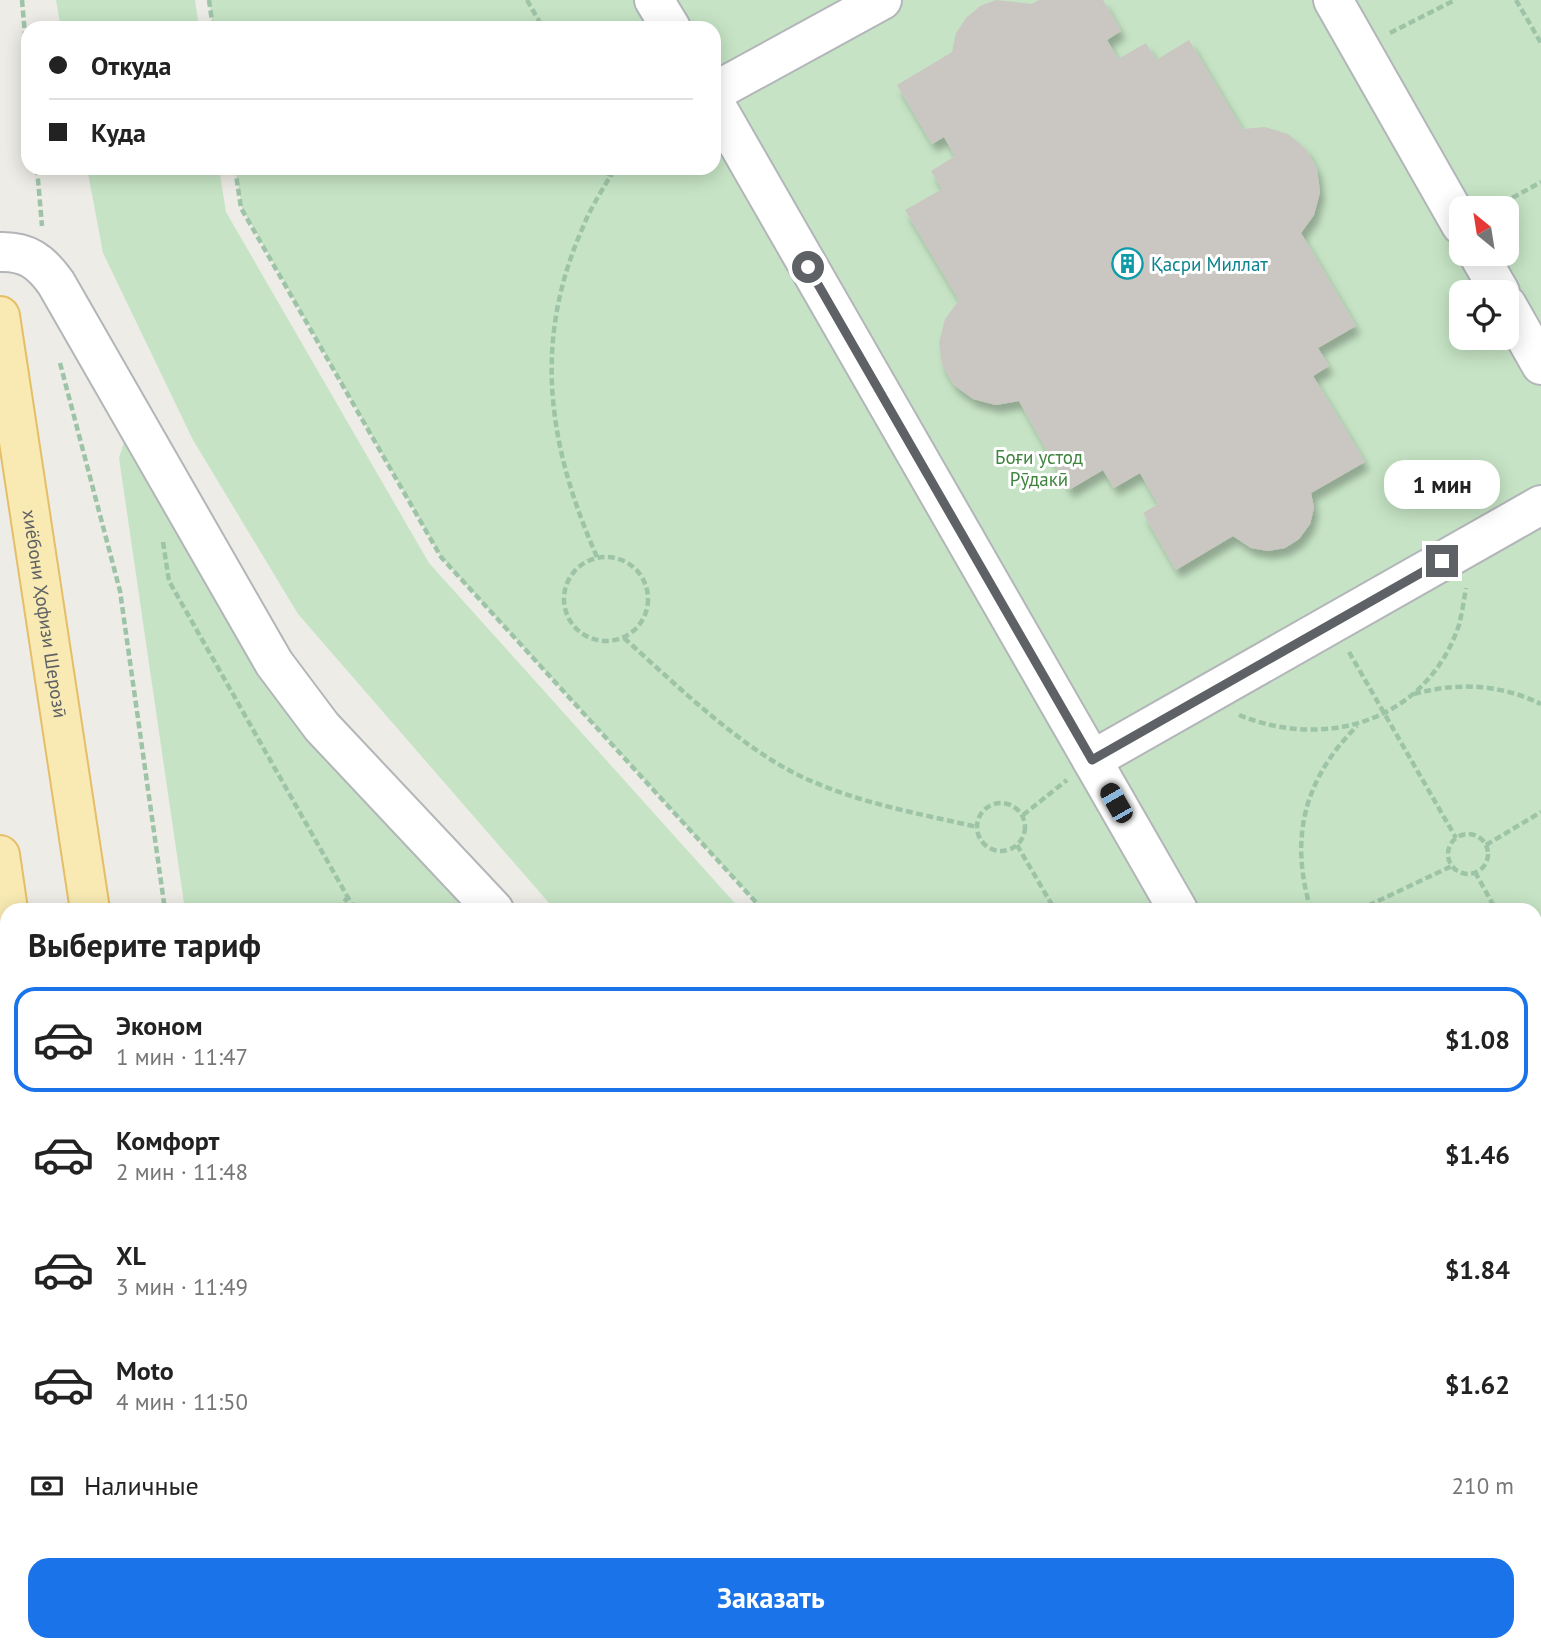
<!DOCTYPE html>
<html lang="ru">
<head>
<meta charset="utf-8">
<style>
	body { margin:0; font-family:"PT Sans",sans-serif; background:#f6f6f6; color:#222; height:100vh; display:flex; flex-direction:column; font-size:26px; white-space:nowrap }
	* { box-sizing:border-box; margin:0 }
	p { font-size:23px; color:#767676 }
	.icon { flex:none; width:38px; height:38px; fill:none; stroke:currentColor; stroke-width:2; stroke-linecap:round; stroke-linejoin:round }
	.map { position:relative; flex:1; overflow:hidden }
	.panel { position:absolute; left:0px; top:903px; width:1542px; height:749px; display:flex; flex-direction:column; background:#fff; border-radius:21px 21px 0 0; box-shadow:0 4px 18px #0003 }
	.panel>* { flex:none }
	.hud { position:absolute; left:21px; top:21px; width:700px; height:154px; border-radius:21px; box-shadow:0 4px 18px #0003; display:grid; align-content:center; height:154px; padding:0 28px; background:#fff }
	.needle { width:46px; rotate:330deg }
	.controls { position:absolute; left:1449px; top:196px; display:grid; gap:14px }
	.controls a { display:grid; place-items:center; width:70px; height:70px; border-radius:14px; background:#fff; box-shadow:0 4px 18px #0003; font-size:35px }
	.end { position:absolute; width:32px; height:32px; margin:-16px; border:9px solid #5e6165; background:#fff; box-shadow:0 0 0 4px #fff }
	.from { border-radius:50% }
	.bubble { position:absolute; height:49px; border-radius:21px; background:#fff; box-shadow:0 4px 18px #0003; font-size:23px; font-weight:700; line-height:49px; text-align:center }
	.car { position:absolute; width:21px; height:42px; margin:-21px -10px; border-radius:9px; box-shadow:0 0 5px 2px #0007; background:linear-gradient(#222 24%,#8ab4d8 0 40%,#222 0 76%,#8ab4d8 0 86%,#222 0) }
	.hud b { display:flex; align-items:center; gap:24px; height:66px; font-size:26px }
	.hud b+b { border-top:2px solid #e0e0e0 }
	.hud i { width:18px; height:18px; background:#222 }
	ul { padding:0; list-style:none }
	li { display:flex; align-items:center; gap:21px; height:105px; margin:0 14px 10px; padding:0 14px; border:4px solid transparent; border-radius:21px }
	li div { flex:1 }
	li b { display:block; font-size:26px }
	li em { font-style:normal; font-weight:700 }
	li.selected { border-color:#1a73e8 }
	li>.icon { width:63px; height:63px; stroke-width:1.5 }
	h2 { padding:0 28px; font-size:32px; line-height:84px }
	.pay { display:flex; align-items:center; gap:18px; height:77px; padding:0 28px; font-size:26px }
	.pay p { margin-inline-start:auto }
	.cta { display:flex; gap:14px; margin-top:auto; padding:14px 28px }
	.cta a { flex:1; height:80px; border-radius:21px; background:#1a73e8; color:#fff; font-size:28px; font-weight:700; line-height:80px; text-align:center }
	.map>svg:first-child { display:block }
	.green { fill:#c6e4c5; fill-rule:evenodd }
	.water { fill:#add9f7 }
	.building { fill:#cac7c2; filter:url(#shadow) }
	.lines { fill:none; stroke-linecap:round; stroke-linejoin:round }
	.minor-casing { stroke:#b3b6b9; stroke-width:42 }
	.major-casing { stroke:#e5be68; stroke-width:42 }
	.path { stroke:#9ec4a8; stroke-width:4.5; stroke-dasharray:7 3.5; stroke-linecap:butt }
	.minor { stroke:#fff; stroke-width:38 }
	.major { stroke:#f8eab2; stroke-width:38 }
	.route { stroke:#5e6165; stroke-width:9 }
	.labels { text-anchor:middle; stroke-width:6; stroke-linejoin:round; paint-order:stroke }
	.culture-label { font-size:19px; fill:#0d838f; stroke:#fff; text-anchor:start }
	.park-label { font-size:19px; fill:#3e843f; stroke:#fff }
	.street-label { font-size:19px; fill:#5e6165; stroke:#fff }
</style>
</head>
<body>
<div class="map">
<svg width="1541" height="1652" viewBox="0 0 1541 1652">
	<defs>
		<filter id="shadow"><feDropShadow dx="4.5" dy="8" stdDeviation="3.5" flood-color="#0004"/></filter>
	</defs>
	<rect width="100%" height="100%" fill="#eeece6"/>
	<g class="green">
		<polygon points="56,0 195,0 199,28 61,28"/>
		<path d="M209 0H1541V1527L1535 1524V910H763L441 557 242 208 235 168H714V28H213ZM1461 208H1507V254H1461ZM1461 292H1507V338H1461Z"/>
		<polygon points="87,168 219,168 226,212 429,563 741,910 555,910 298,614 193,440 103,253"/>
		<polygon points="129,426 297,714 481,910 185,910 119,458"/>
		<polygon points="1541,1568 1541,1652 1392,1652 1405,1645 1535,1645 1535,1572"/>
		<polygon points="319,1645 449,1645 450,1652 269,1652"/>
		<polygon points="578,1645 1024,1645 1012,1652 579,1652"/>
	</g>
	<polygon class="water" points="1218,1645 1320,1645 1310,1650 1292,1648 1288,1652 1224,1652"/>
	<polygon class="building" points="996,0 1032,4 1039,0 1103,0 1121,31 1107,40 1118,59 1146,43 1156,60 1189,40 1242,129 1265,127 1288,134 1306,149 1317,169 1320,192 1314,215 1301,233 1356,326 1318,348 1329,366 1313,376 1365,462 1311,493 1314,508 1310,524 1299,539 1285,548 1268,551 1251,548 1233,536 1176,570 1143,513 1158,504 1140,473 1114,488 1103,470 1069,490 1019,401 996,405 973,399 954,385 942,365 939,342 945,319 959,300 905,210 942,189 931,171 955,156 944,137 932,144 897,85 952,52 956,33 966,18 980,6"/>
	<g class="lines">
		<defs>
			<g id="minor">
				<polyline points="654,0 671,28"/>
				<polyline points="1333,0 1461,225"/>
				<polyline points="714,92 882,0"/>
				<polyline points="714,102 1178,910"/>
				<path d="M0 252C27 251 41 262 56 283L274 663 322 727 494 910"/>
				<polyline points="1478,254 1500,292"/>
				<polyline points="1507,305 1541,365"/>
				<polyline points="1092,760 1541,505"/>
			</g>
			<g id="major">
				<path id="s1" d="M0 316 90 910"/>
				<polyline points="0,855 8,910"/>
				<polyline points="113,1645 114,1652"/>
				<polyline points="195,1645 196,1652"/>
			</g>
		</defs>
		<use href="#minor" class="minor-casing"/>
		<use href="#major" class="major-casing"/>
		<g class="path">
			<polyline points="22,0 28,70"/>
			<polyline points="209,0 213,28"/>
			<polyline points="527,0 543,28"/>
			<polyline points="1516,0 1541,43"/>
			<polyline points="1390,33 1455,0"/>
			<polyline points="37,168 42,226"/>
			<polyline points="235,168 241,208 441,557 763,910"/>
			<polyline points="597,168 611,175 627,168"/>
			<polyline points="1494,208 1541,182"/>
			<polyline points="60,363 120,591 165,910"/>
			<polyline points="163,542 169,581 355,910"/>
			<circle cx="606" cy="599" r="42"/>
			<path d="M597 557C548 446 532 342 583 227 590 209 601 192 611 175"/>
			<path d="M624 638C672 681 719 727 773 761 834 799 908 811 977 827"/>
			<polyline points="1349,652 1456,838"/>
			<path d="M1414 694C1458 682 1500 684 1541 704"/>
			<path d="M1239 715C1327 751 1427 720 1459 625 1462 613 1464 600 1466 588"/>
			<circle cx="1001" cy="827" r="24"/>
			<polyline points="1023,815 1067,780"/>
			<circle cx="1468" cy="854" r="20"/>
			<polyline points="1017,845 1055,910"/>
			<polyline points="1486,845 1541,812"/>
			<polyline points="1475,872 1496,910"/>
			<polyline points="338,910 348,897"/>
			<path d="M1311 910C1289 838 1304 779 1357 726"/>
			<polyline points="1359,910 1452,866"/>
			<polyline points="1535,979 1541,990"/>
			<polyline points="1535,998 1541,995"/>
			<polyline points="1535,1393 1541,1390"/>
			<polyline points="1535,1394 1541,1405"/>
			<polyline points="1535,1500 1541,1496"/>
			<polyline points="1535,1522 1541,1525"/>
			<polyline points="333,1645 334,1652"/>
			<polyline points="457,1645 458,1652"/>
			<polyline points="557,1645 558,1652"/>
			<polyline points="686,1645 687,1652"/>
			<polyline points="1008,1645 1013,1652"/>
			<polyline points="1149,1645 1160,1652"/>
			<polyline points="820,1652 820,1645"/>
			<polyline points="1078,1652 1096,1645"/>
		</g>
		<use href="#minor" class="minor"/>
		<use href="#major" class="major"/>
	</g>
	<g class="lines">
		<polyline class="route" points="808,267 1092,760 1442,561"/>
	</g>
	<defs>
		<symbol id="building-ring" viewBox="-11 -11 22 22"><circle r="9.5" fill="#fff" stroke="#0f9aa8" stroke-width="1.5"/><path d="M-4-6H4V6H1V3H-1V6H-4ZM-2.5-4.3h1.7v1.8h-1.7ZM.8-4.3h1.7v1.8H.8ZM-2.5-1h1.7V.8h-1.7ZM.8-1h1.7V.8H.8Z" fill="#0f9aa8"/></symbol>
	</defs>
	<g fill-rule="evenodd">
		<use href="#building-ring" x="1110" y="246" width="35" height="35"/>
	</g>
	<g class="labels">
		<g class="culture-label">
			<text x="1151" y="271">Қасри Миллат</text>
		</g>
		<g class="park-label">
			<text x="1039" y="464">Боғи устод<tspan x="1039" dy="22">Рӯдакӣ</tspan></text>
		</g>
		<g class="street-label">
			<text dy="7" stroke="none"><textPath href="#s1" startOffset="301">хиёбони Ҳофизи Шерозӣ</textPath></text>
		</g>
	</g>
</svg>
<div class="controls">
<a><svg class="needle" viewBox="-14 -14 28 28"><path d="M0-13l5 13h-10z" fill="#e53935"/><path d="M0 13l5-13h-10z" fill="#767676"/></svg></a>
<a><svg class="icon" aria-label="locate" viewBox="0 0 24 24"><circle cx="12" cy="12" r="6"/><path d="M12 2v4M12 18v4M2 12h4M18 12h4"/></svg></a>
</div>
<i class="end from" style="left:808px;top:267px"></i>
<i class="end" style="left:1442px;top:561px"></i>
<div class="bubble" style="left:1384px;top:460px;width:116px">1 мин</div>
<i class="car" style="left:1116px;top:803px;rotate:330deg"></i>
<div class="hud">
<b><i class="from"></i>Откуда</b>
<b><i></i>Куда</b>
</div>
<section class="panel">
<h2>Выберите тариф</h2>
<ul>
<li class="selected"><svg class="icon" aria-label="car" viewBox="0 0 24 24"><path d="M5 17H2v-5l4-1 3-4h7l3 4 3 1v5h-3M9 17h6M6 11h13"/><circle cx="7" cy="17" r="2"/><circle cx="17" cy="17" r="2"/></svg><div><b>Эконом</b><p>1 мин · 11:47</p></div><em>$1.08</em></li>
<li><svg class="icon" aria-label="car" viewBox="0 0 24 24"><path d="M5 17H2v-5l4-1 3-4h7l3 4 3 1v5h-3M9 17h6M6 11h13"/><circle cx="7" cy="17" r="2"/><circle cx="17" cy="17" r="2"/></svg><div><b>Комфорт</b><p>2 мин · 11:48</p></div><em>$1.46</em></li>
<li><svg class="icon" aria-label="car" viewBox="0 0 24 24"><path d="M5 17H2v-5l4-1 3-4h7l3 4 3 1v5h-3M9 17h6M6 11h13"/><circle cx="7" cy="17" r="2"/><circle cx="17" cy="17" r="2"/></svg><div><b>XL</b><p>3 мин · 11:49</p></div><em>$1.84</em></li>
<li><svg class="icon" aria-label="car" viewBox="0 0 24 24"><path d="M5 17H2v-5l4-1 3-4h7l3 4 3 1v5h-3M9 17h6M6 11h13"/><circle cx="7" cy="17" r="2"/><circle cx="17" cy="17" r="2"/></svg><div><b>Moto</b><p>4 мин · 11:50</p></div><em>$1.62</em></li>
</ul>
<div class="pay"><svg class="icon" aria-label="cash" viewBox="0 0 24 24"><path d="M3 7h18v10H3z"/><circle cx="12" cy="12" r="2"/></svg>Наличные<p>210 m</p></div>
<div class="cta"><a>Заказать</a></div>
</section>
</div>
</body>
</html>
